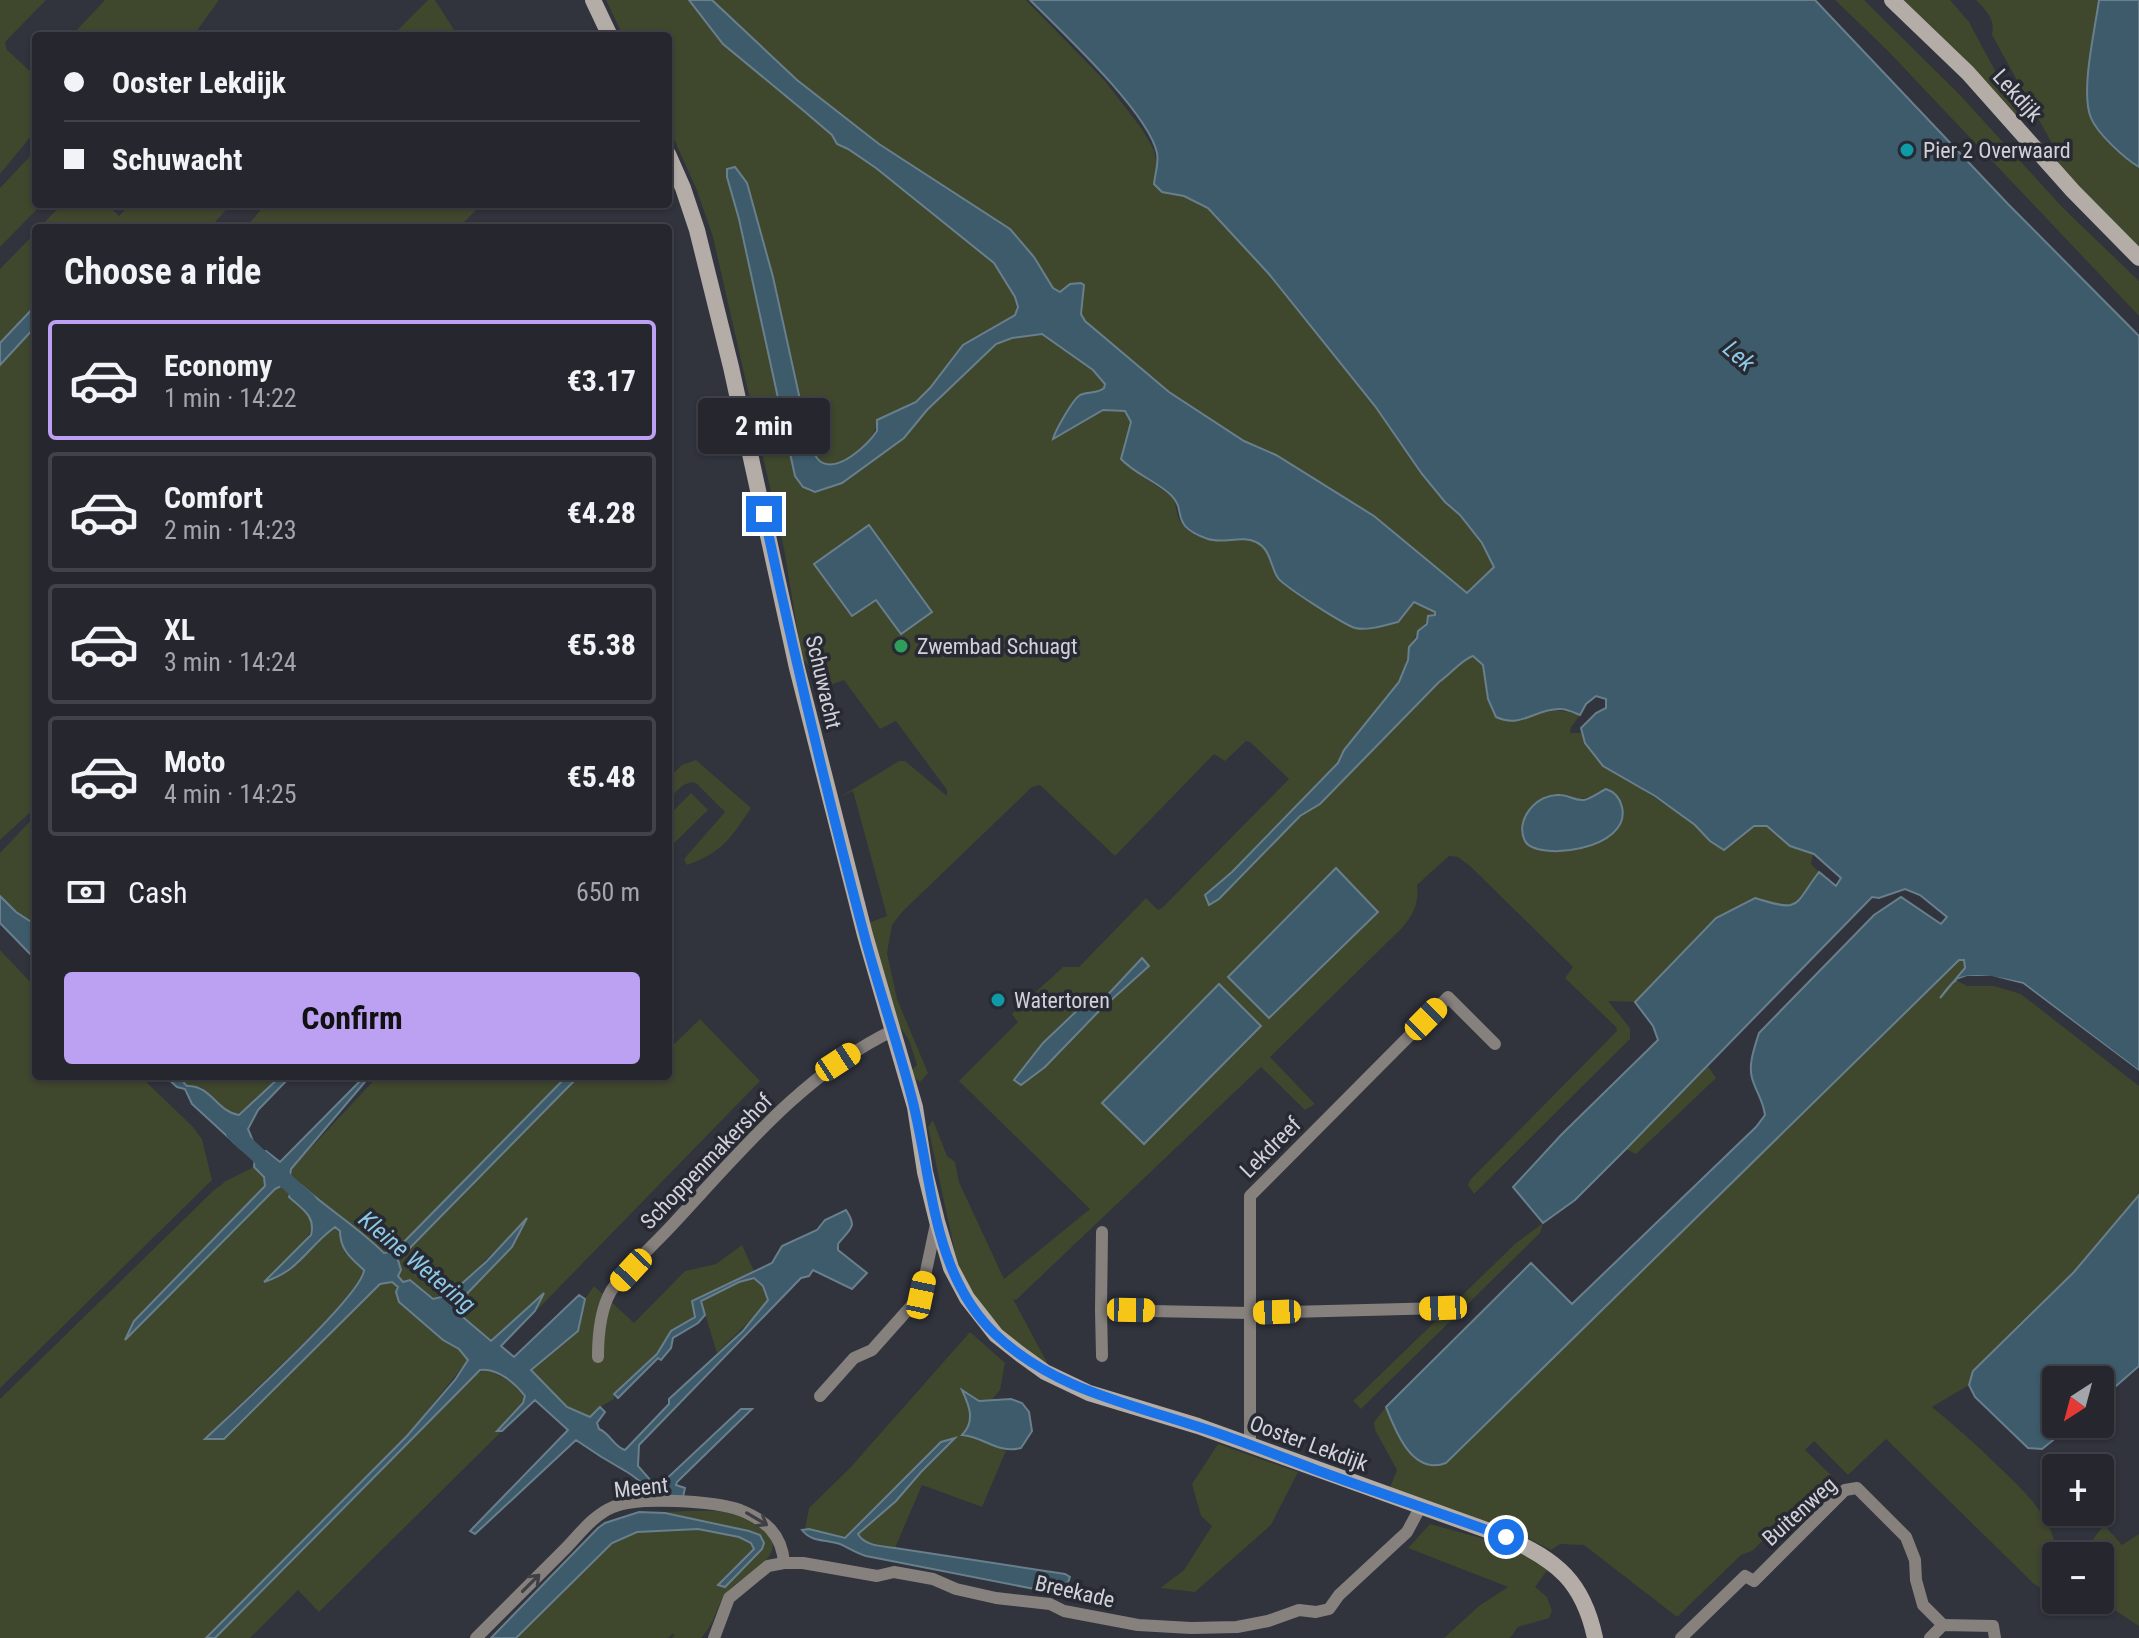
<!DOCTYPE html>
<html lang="en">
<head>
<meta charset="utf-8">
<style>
	body { margin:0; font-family:"Roboto Condensed",sans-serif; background:#31323a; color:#f1f3f6; height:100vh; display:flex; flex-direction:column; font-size:30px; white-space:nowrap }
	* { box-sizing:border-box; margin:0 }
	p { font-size:26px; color:#a3a5aa }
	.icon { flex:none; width:44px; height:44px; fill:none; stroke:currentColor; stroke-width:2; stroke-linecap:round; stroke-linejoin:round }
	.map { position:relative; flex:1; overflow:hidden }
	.details { position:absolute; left:32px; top:224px; width:640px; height:856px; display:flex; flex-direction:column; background:#25262e; border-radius:8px; box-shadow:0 2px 6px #0004,0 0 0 2px #42434a }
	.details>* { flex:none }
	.guide { position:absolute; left:32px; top:32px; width:640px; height:176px; border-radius:8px; box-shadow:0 2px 6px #0004,0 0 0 2px #42434a; display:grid; align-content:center; height:176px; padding:0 32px; background:#25262e }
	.needle { width:52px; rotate:216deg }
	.tools { position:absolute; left:2042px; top:1366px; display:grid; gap:16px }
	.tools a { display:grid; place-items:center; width:72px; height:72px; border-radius:8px; background:#25262e; box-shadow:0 2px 6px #0004,0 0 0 2px #42434a; font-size:40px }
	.end { position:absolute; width:36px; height:36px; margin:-18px; border:10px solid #1a73e8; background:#fff; box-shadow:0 0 0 4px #fff }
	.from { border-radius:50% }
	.bubble { position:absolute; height:56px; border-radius:8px; background:#25262e; box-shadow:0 2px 6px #0004,0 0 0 2px #42434a; font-size:26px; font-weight:700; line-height:56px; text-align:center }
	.car { position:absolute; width:24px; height:48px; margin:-24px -12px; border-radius:10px; box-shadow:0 0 6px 2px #0007; background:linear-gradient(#f5c518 24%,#345 0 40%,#f5c518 0 76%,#345 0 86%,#f5c518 0) }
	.guide b { display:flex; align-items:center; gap:28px; height:76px; font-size:30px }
	.guide b+b { border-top:2px solid #42434a }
	.guide i { width:20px; height:20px; background:#f1f3f6 }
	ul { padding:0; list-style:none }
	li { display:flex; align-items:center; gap:24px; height:120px; margin:0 16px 12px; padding:0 16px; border:4px solid #42434a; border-radius:8px }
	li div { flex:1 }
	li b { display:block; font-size:30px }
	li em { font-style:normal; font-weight:700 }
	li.on { border-color:#bca0f2 }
	li>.icon { width:72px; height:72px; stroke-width:1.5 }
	h2 { padding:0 32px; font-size:36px; line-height:96px }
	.pay { display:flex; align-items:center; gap:20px; height:88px; padding:0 32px; font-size:30px }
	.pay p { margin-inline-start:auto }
	.cta { display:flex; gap:16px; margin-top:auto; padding:16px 32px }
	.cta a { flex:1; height:92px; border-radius:8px; background:#bca0f2; color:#111; font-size:32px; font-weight:700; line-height:92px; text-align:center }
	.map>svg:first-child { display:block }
	.green { fill:#3f472d; fill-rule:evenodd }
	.water { fill:#3d5b6b; stroke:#697f8c; stroke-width:2 }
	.pier { fill:#31333d }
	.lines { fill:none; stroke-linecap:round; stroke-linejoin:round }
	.canal { stroke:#3d5b6b; stroke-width:16 }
	.street { stroke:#86817d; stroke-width:12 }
	.secondary { stroke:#b4aca6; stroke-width:16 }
	.oneway { stroke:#3f3f46 }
	.route { stroke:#1a73e8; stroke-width:10 }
	.culture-dot { fill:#0f9aa8; stroke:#272933; stroke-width:3 }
	.leisure-dot { fill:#2e9e5b; stroke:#272933; stroke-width:3 }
	.labels { text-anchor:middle; stroke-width:7; stroke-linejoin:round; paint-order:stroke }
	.street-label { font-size:22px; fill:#d1d2d9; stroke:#272933 }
	.poi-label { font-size:22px; fill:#d1d2d9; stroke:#272933; text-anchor:start }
	.water-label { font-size:24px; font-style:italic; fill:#8dc8e6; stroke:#272933 }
</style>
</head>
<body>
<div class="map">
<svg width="2139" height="1638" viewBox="0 0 2139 1638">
	<rect width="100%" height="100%" fill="#31333d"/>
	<g class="green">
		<polygon points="0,0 46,0 5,42 7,50 32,73 36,70 36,130 0,174"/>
		<polygon points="105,0 219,0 193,36 71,36"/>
		<polygon points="428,0 435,0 458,36 392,36"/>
		<path d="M606 0H689L723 44 804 111 832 135 837 144 848 149 876 168 995 263 1015 297 1018 307 1015 315 963 345 930 388 916 402 877 420C878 440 840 474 820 462 814 458 813 451 810 445L773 277 726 172 739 219 795 476 809 491H821L842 483 904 438 927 410 996 344 1012 338 1042 334 1093 370 1105 383V388C1096 394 1088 391 1079 397 1072 401 1055 429 1056 437L1103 410 1125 411 1131 422 1124 443 1129 467 1170 495C1178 503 1175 514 1181 523 1203 553 1244 530 1261 545 1271 554 1271 567 1278 578 1284 587 1343 624 1355 628 1368 631 1386 625 1398 622L1414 601 1435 612 1436 615C1426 625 1413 636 1409 649 1406 660 1406 669 1400 680 1386 705 1362 728 1344 750L1338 763 1232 872 1205 895 1279 838 1300 816 1320 804 1439 682C1451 674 1461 660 1474 655L1483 665 1486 680 1520 721C1543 711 1555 707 1580 715L1571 727 1570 733H1582C1589 762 1665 802 1691 822 1703 831 1711 842 1724 850L1754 826H1767L1790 846 1813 854 1811 864 1819 872 1802 899 1794 904H1774L1755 898 1716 917 1635 1002 1608 1001 1630 1028V1039L1474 1194 1468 1185 1470 1180 1617 1031 1616 1027 1565 978 1573 967 1470 866 1458 857 1449 856 1417 885C1419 903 1414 914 1402 928L1270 1057 1315 1104 1305 1110 1261 1067 1016 1300 1013 1299 1050 1368 1007 1337 971 1293 959 1271 928 1127 933 1120 947 1156 955 1162 959 1182 1004 1279 1090 1209 959 1081 1018 1022 1012 1014 1063 967H1079L1146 898 1158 910 1162 908 1289 779 1250 742 1246 741 1225 761 1214 754 1115 856 1040 785 1032 787 903 911 892 925 887 953 897 999 928 1073 920 1082 914 1077 912 1070 917 1065 909 1040 899 1025 868 923 887 916 853 791 840 797 899 761H905L947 796V790L896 721 880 729 844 680 828 686 802 658 784 549 713 237 696 188 668 126V36H623ZM1602 791 1527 844 1522 833 1532 807 1544 798C1565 799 1583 803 1602 791ZM1143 959 1149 967 1014 1080 1043 1043 1086 1002H1100ZM1219 984 1198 1087 1145 1143Z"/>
		<polygon points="712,0 1026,0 1105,81 1142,129 1154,150 1162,192 1184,196 1208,207 1269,274 1375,406 1422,474 1445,502 1460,515 1482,543 1494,567 1467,593 1374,516 1276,455 1244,441 1169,392 1085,321 1081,314 1083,285 1070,284 1060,292 1053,288 1034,257 1010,229 879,144 797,80"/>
		<polygon points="1835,0 1864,0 1960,95 2063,208 2139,281 2139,316 1887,50"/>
		<polygon points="1902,0 1950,0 1969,22 2017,112 2016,115"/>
		<path d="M1976 0H2139L2087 97 2092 121 2108 141 2139 167V249L2056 163 2060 158 1992 35C1995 18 1987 12 1976 0Z"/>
		<polygon points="36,150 36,204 42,204 0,247 0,188"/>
		<polygon points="62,204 117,204 112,209 119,216 131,204 231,204 210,228 39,228"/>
		<polygon points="266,204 474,204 478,208 458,228 245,228"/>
		<polygon points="36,232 36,305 0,343 0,269"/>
		<polygon points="36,328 36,807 0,840 0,365"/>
		<path d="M696 760 751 808C731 838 722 853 687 865L684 859 725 812 696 783C684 780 676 792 668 801V778L682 765Z"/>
		<polygon points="691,793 708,810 671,846 668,842 668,816"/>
		<polygon points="36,815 36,925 16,912 0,896 0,853"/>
		<polygon points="0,950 36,988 36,1076 140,1076 193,1127 202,1139 212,1180 0,1388"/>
		<path d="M1964 959 1965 968 1956 980 1967 986H1994L2021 994 2139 1086V1195L2074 1272 1973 1371 1969 1385 1932 1407C1955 1426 1977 1445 1998 1466 2037 1503 2073 1537 2048 1593L2033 1583 1886 1439 1848 1475 1814 1441 1805 1450 1831 1475 1752 1551 1741 1555 1677 1617 1584 1545 1560 1544 1551 1550 1524 1536 1389 1490 1397 1470 1375 1430 1374 1422 1386 1407 1396 1432 1446 1463 1959 960Z"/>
		<polygon points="700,1019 760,1081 541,1306 535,1311 543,1296 491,1341 456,1312 457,1304 512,1247 525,1221 449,1296 440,1295 433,1299 410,1280 403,1282 398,1276 401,1270 398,1260 579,1076 668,1076 668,1050"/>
		<polygon points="1707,1065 1716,1078 1636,1154 1626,1149"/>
		<polygon points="184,1076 281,1076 240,1115 226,1111 201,1087 188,1087 184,1083"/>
		<polygon points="378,1076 567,1076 395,1251 388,1254 358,1230 338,1218 301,1185 293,1186 289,1182 291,1169"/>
		<path d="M254 1167 264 1177 265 1186 134 1321 127 1338 275 1188 285 1185 290 1190 289 1197C295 1203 304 1208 309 1215 324 1234 278 1266 266 1281L298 1264 321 1237 335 1227 340 1231 345 1253 364 1270C362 1297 231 1408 206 1439H224L380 1284 392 1281 398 1287 399 1302 443 1340 459 1349 468 1360 407 1436 206 1638H0V1399L213 1191 226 1181Z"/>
		<polygon points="1543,1223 1540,1233 1361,1409 1353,1401 1516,1243"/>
		<polygon points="742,1245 754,1271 692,1301 696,1317 671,1331 657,1354 614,1393 614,1399 600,1407 590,1417 567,1407 530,1370 578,1331 585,1299 594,1286 634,1323 685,1271 716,1264"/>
		<polygon points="754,1278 763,1287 768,1300 766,1305 717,1353 701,1301 739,1282"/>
		<path d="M970 1332 1005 1363 1000 1390 991 1401H979L963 1391C969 1406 975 1421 963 1434L1006 1451 982 1507 922 1485 895 1548 867 1543 858 1534 896 1501 921 1472 954 1440 941 1442 845 1538 805 1529 809 1508 850 1468Z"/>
		<polygon points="487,1369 518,1386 525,1397 523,1403 497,1430 502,1431 319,1612 298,1590 250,1638 215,1638 474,1375"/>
		<polygon points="1218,1444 1298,1472 1271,1525 1195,1592 1160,1588 1184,1570 1212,1526 1201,1516 1192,1484"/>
		<path d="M650 1512C675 1512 701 1509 726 1512 743 1514 781 1531 771 1553 764 1568 741 1578 729 1590 717 1602 716 1623 701 1638H672L675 1634H672L668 1638H516L612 1543 637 1532 698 1529 739 1537 751 1543 754 1548 718 1584 762 1549 749 1531 665 1513Z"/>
		<polygon points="1430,1524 1521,1549 1548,1569 1535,1587 1547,1597 1552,1611 1549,1618 1518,1627 1510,1638 1444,1638 1479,1606 1508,1587 1408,1548"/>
		<polygon points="2104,1525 2122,1545 2139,1534 2139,1626 2100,1600 2100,1556 2080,1556"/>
	</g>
	<g class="water">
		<path d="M689 0H712L797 80 879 144 1010 229 1034 257 1053 288 1060 292 1070 284 1081 283 1084 285 1081 314 1085 321 1169 392 1244 441 1276 455 1374 516 1467 593 1494 567 1482 543 1460 515 1445 502 1422 474 1375 406 1269 274 1208 208 1184 196 1162 192 1154 184C1155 173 1159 165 1157 153 1148 112 1062 32 1030 0H1815L2008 204 2139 336V1071L2023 983C2008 979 1972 972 1958 979 1951 982 1945 992 1940 998L1965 968 1964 960H1959L1446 1463C1412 1476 1395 1430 1386 1407L1531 1263 1572 1304 1756 1127 1765 1115C1763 1100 1756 1092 1752 1078 1748 1064 1755 1046 1759 1033L1874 915 1901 897 1941 924 1947 917 1920 895 1905 889 1879 898 1872 897 1626 1149 1575 1200 1543 1223 1513 1187 1562 1134 1658 1040 1653 1026 1635 1002 1716 918 1755 898C1802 913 1793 906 1819 872L1836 886 1841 878 1814 854 1790 846 1767 826H1754L1724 850 1710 841 1695 825 1655 796 1603 766 1585 743 1581 728 1596 713 1606 708V699L1596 696 1586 704 1580 715C1575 713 1567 709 1561 709 1535 708 1522 729 1496 717L1488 699 1483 665 1473 656C1461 660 1451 674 1439 682L1320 804 1300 816 1219 899 1209 905 1205 895 1232 872 1338 763 1344 750 1399 682 1408 660 1409 647 1417 638 1418 631 1427 624 1428 616 1435 615V612L1414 602 1398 622C1386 625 1368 631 1355 628 1343 624 1285 587 1278 578 1270 566 1271 549 1256 542 1242 535 1223 544 1208 539 1168 525 1188 512 1171 495 1156 481 1135 474 1121 459L1131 422 1125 411 1103 410 1053 439C1055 431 1073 399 1080 395 1089 391 1097 394 1104 388L1105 384 1093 370 1042 334 1012 338 996 344 927 410 904 438 842 483 815 492 803 487 795 476 739 219 727 177V169L735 167 747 183 773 277 810 445C813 451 815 458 821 462 839 473 868 444 877 431V420L916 402 930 388 963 345 1015 315 1018 307 1015 297 994 263 876 168 848 149 837 144 832 135 804 111 723 44Z"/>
		<path d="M2099 0H2139V167C2125 159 2097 133 2091 118 2080 92 2095 30 2099 0Z"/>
		<polygon points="36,305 36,326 0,365 0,343"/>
		<polygon points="869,525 932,612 901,634 876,600 852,616 814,564"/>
		<path d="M1606 789C1615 792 1620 798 1622 807 1632 850 1536 862 1525 841 1514 820 1537 793 1560 795 1569 795 1574 801 1584 800 1592 798 1598 793 1606 789Z"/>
		<polygon points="1336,868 1378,912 1269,1018 1228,977"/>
		<polygon points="0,896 16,912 36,925 36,960 0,923"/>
		<polygon points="1142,958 1149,966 1099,1011 1045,1067 1021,1085 1014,1080 1043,1043 1086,1002 1101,1002"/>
		<polygon points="1219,984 1261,1026 1144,1144 1102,1103"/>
		<path d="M165 1076H184V1083L187 1086C211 1085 217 1112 239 1115L281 1076H291L258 1110 248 1129 253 1141 248 1149 242 1150 192 1104 185 1089 177 1087Z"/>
		<polygon points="365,1076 370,1076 291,1169 289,1182 275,1189 125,1340 134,1321 265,1186 264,1177 254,1167 255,1157 266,1151 280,1162"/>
		<path d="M567 1076H579L398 1260 401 1270 398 1276 403 1282 410 1280 433 1299 449 1295 487 1261 527 1218 512 1247 457 1304V1312L491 1341 544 1293 535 1311 501 1346 514 1357 579 1295 585 1299 578 1331 531 1370 567 1407 590 1417 600 1407 605 1412 597 1423 599 1429C611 1434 613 1446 625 1450L669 1404V1399L743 1331 768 1300 763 1286 754 1278 739 1282 701 1301 705 1315 698 1323 673 1338 671 1348 661 1360 658 1358 618 1398 614 1394 657 1354 671 1331 695 1317 692 1301 772 1263 782 1246 817 1230 825 1220 846 1210C858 1228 850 1228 838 1244V1250L867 1273 852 1289 813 1270 809 1276 801 1278 639 1445 638 1466 651 1481 661 1484 741 1409H752L677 1482 676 1485 685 1488 683 1497 661 1496 660 1492C643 1488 641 1480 627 1472 609 1462 593 1452 576 1440L475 1534 470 1531 568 1430 535 1400 502 1431H497L523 1403 525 1396C516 1384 497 1367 480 1370L215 1638H206L407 1436 455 1380 468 1360 459 1349 443 1340 399 1302 396 1292 398 1287 392 1282 380 1284 224 1439H205C231 1414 363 1295 364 1270 351 1258 340 1250 340 1231L335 1227C306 1248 301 1270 264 1282L311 1235C316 1216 302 1209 289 1197L293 1186 301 1185C328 1209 359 1228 384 1253L395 1251Z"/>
		<polygon points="2139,1195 2139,1366 2100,1400 2100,1380 2056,1380 2056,1424 2073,1424 2042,1449 2028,1448 1975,1397 1969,1385 1973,1371 2074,1272"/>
		<path d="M962 1390 979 1401 1011 1399 1022 1403 1029 1412 1032 1431 1021 1448C997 1454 985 1437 962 1435 976 1421 969 1405 962 1390Z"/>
		<path d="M955 1438 921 1472 896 1501 858 1534C865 1546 881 1546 895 1548L1065 1574 1070 1577C1068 1585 1062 1591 1055 1593L866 1556C856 1553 849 1548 840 1544 826 1539 812 1543 802 1530L809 1529 845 1538 941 1442Z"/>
		<polygon points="639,1512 665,1513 749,1531 760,1535 764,1543 762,1549 725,1587 718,1585 754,1549 751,1543 739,1537 698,1529 637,1532 612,1543 516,1638 491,1638 598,1528 605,1523"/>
	</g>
	<polygon class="pier" points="1967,976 1992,976 2023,984 2139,1071 2139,1075 2021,987 1991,980 1960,982 1956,980"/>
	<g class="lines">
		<polyline class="canal" points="234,1133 308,1201"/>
		<g class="street">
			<polyline points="1102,1232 1101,1310 1250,1313 1443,1308"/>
			<polyline points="1101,1310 1102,1356"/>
			<path d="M598 1357C598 1336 600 1310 611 1291 623 1272 657 1242 674 1223 740 1152 804 1073 894 1030"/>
			<polyline points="820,1396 854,1358 872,1350 921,1295 936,1224"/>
			<polyline points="1250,1446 1250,1196 1448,997 1495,1044"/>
			<path d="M476 1638C505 1609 534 1580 563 1551 578 1536 593 1515 613 1507 638 1496 715 1501 740 1510 765 1520 782 1534 784 1563"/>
			<polyline points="714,1638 729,1598 768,1566 784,1563 803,1563 877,1576 894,1572 933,1579 956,1589 996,1598 1050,1604 1064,1611 1138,1625 1191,1628 1237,1627 1268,1621 1299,1610 1316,1612 1329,1609 1339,1595 1407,1532 1421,1506"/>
			<polyline points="1681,1638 1745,1576 1754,1581 1845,1490 1857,1488 1906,1537 1915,1560 1916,1580 1923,1605 1943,1625"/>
			<polyline points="1930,1638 1943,1625 1993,1626 1995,1638"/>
		</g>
		<g class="secondary">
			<polyline points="593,0 610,36"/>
			<polyline points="1892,0 1968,73 2073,191 2139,258"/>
			<path d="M668 154 683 188 697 230 731 367 797 668 865 935 915 1107 925 1172 937 1221 951 1268 967 1298 996 1335 1020 1354 1045 1372 1089 1393 1198 1426 1506 1537C1557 1561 1583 1581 1595 1638"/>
		</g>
	</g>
	<defs><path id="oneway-shaft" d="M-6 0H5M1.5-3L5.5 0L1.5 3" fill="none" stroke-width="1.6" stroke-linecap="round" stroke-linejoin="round" transform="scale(2)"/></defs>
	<g class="oneway">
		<use href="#oneway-shaft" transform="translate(757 1519) rotate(31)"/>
		<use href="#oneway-shaft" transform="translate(531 1583) rotate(-45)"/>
	</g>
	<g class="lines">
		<path class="route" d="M764 514C794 655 827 795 864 934 878 987 896 1038 910 1091 933 1173 929 1270 995 1334 1053 1389 1127 1403 1199 1427 1240 1440 1279 1456 1319 1471 1381 1494 1444 1514 1506 1537"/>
	</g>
	<g class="culture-dot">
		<circle cx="1907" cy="150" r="8"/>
		<circle cx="998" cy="1000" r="8"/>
	</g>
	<circle class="leisure-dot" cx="901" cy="646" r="8"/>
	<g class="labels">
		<g class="street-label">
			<text transform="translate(2018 95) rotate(48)" y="8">Lekdijk</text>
			<text transform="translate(824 682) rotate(77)" y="8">Schuwacht</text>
			<text transform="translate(1270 1147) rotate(-45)" y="8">Lekdreef</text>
			<text transform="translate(706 1161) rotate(-46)" y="8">Schoppenmakershof</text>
			<text transform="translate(1309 1443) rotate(20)" y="8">Ooster Lekdijk</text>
			<text transform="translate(641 1487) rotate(-6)" y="8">Meent</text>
			<text transform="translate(1799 1511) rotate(-42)" y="8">Buitenweg</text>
			<text transform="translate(1075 1591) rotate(13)" y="8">Breekade</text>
		</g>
		<g class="poi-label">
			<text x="1923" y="158">Pier 2 Overwaard</text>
			<text x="917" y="654">Zwembad Schuagt</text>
			<text x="1014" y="1008">Watertoren</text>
		</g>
		<g class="water-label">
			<text transform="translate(1739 356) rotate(42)" y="8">Lek</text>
			<text transform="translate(417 1262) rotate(40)" y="8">Kleine Wetering</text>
		</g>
	</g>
</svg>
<div class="tools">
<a><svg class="needle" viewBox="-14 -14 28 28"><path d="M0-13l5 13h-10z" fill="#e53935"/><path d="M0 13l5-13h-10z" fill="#a3a5aa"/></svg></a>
<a>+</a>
<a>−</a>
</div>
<i class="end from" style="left:1506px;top:1537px"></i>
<i class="end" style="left:764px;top:514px"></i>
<div class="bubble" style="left:698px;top:398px;width:132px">2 min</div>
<i class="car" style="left:1426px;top:1019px;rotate:45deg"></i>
<i class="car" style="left:838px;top:1062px;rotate:57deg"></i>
<i class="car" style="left:631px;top:1270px;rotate:223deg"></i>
<i class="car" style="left:921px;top:1295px;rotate:12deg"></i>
<i class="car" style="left:1443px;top:1308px;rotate:268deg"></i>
<i class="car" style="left:1131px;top:1310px;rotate:91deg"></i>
<i class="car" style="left:1277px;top:1312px;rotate:268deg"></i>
<div class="guide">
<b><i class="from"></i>Ooster Lekdijk</b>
<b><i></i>Schuwacht</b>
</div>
<section class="details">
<h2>Choose a ride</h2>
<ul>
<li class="on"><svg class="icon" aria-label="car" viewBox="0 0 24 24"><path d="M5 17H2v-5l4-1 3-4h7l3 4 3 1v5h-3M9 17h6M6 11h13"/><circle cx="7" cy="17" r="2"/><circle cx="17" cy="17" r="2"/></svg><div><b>Economy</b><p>1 min · 14:22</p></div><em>€3.17</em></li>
<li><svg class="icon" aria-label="car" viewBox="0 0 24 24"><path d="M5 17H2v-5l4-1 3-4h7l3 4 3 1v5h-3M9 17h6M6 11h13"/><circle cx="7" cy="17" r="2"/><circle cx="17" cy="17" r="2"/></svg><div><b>Comfort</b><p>2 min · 14:23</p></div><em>€4.28</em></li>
<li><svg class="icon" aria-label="car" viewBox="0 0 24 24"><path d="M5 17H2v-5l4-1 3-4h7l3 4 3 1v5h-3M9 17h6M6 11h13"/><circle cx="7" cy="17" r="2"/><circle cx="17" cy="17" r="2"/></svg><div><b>XL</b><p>3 min · 14:24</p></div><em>€5.38</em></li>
<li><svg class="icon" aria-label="car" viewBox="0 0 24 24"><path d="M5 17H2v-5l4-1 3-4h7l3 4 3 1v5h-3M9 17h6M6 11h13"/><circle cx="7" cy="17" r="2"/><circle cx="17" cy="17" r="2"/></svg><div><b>Moto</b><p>4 min · 14:25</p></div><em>€5.48</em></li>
</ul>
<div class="pay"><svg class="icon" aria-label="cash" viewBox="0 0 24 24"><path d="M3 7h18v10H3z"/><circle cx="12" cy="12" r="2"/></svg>Cash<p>650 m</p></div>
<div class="cta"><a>Confirm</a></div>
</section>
</div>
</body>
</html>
